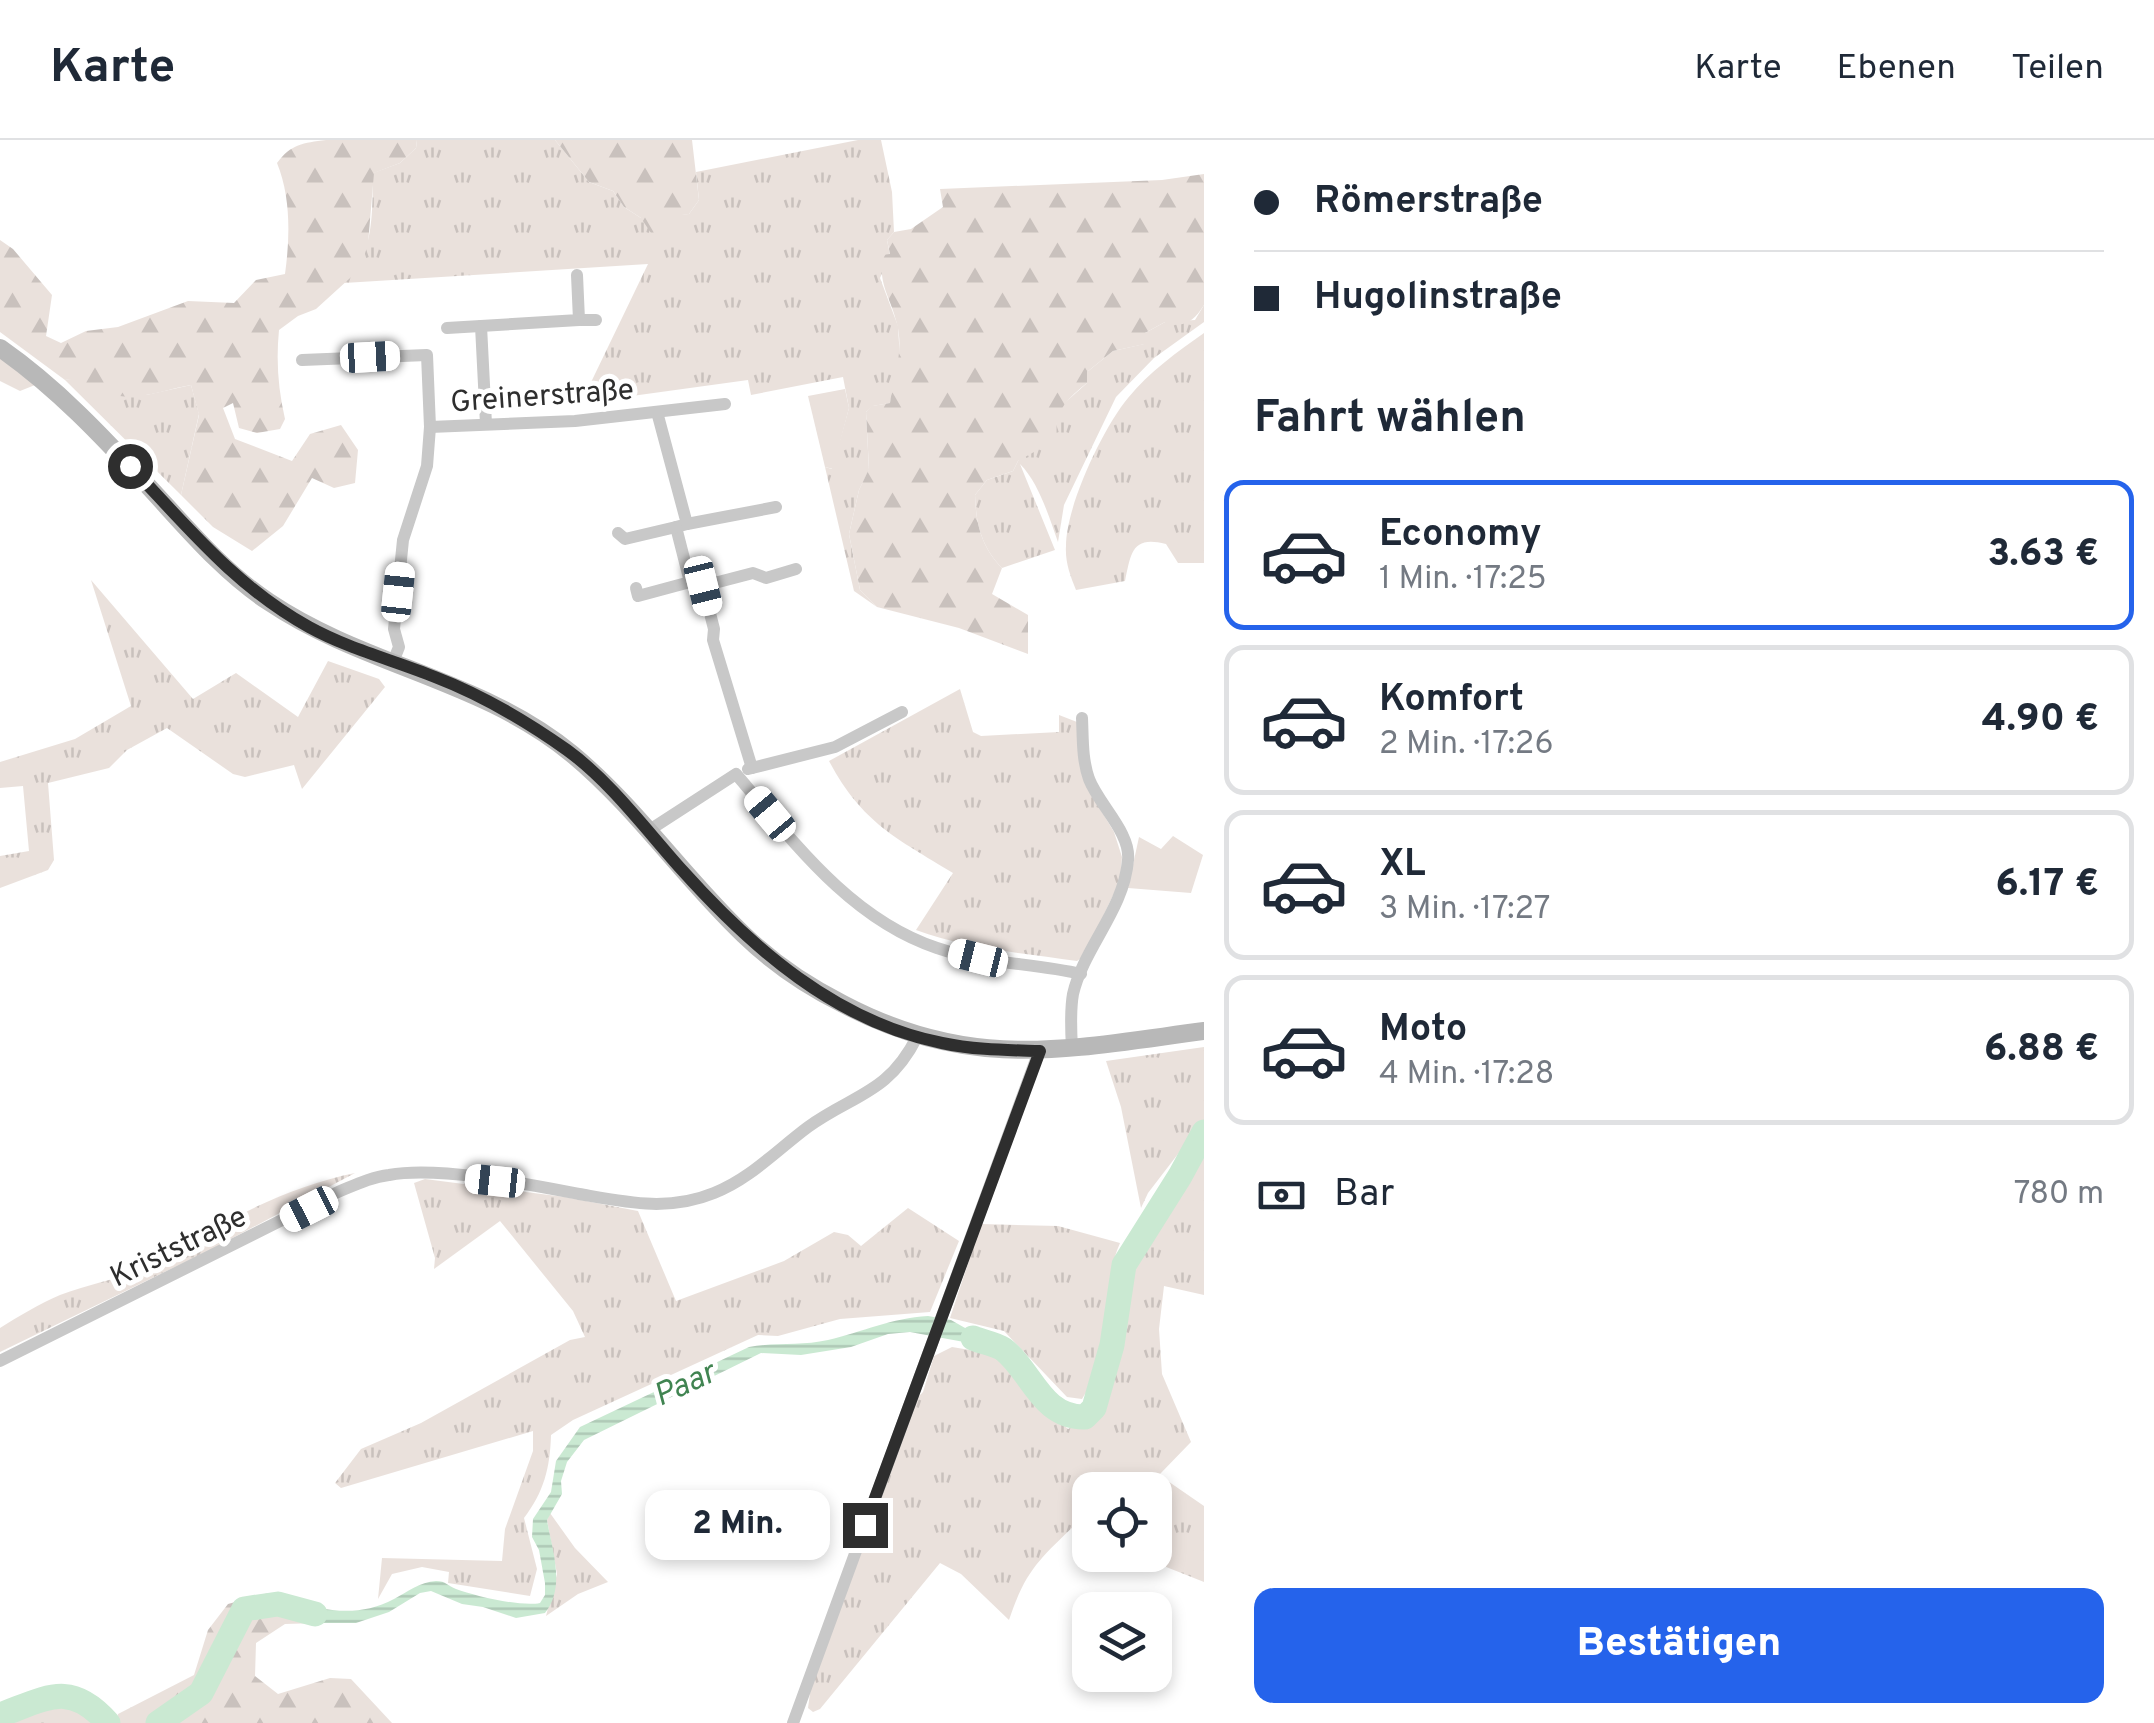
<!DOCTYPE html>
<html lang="de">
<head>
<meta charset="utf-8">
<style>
	body { margin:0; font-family:Overpass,sans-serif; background:#f2f2f3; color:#1f2937; height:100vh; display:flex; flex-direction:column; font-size:38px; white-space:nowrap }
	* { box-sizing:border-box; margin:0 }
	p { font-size:32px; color:#747a83 }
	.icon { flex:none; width:55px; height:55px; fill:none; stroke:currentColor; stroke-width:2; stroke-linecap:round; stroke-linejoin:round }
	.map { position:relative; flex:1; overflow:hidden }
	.drawer { display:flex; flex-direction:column; background:#fff; width:950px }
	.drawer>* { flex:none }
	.guide { display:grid; align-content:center; height:220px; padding:0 50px; background:#fff }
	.tools { position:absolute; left:1072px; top:1332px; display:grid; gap:20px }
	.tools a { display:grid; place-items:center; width:100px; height:100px; border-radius:20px; background:#fff; box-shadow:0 5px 15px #0003; font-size:50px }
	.end { position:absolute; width:45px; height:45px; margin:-22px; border:12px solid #2e2e2e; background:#fff; box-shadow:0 0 0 5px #fff }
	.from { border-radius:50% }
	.bubble { position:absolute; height:70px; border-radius:20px; background:#fff; box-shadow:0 5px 15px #0003; font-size:32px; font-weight:800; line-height:70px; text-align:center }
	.car { position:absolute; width:30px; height:60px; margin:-30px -15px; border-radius:12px; box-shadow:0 0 8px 2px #0007; background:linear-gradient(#fff 24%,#345 0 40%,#fff 0 76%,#345 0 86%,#fff 0) }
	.guide b { display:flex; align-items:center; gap:35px; height:95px; font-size:38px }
	.guide b+b { border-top:2px solid #e0e1e3 }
	.guide i { width:25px; height:25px; background:#1f2937 }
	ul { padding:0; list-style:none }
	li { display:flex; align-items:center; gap:30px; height:150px; margin:0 20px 15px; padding:0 30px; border:5px solid #e0e1e3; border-radius:20px }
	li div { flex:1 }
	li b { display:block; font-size:38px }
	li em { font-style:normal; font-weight:800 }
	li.active { border-color:#2563eb }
	li>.icon { width:90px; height:90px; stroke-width:1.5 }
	h2 { padding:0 50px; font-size:45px; line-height:120px }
	.pay { display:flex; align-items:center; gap:25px; height:110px; padding:0 50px; font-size:38px }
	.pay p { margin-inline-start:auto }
	.action { display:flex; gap:20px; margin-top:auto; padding:20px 50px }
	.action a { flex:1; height:115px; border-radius:20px; background:#2563eb; color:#fff; font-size:40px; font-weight:800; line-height:115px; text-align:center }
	header { display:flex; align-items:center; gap:60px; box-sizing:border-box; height:140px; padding:0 50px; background:#fff; border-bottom:2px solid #e0e1e3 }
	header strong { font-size:48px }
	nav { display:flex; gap:55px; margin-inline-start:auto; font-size:35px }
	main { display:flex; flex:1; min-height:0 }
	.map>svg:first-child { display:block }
	.grass { fill:url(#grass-tufts) }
	.forest { fill:url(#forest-firs) }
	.park { fill:#eae1dc }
	.water { fill:url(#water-rules) }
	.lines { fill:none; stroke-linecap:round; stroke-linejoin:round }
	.river { stroke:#cae9d2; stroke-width:25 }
	.minor { stroke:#c8c8c8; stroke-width:12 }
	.secondary { stroke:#b8b8b8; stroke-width:18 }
	.route { stroke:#2e2e2e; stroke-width:12 }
	.labels { text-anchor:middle; stroke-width:10; stroke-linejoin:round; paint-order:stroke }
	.street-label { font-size:30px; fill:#2e2e2e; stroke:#fff }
	.water-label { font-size:32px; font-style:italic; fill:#408451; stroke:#fff }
</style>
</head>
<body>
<header>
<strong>Karte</strong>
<nav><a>Karte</a><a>Ebenen</a><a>Teilen</a></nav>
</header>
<main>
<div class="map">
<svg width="1204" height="1583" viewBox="0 0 1204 1583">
	<defs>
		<pattern id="grass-tufts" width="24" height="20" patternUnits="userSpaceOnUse" patternTransform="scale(2.5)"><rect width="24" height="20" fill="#eae1dc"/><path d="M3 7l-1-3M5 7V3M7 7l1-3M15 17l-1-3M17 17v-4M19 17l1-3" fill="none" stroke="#c9c1bd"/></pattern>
		<pattern id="forest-firs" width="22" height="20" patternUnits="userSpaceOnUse" patternTransform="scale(2.5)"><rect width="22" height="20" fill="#eae1dc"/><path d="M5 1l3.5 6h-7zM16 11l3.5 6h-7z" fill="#c9c1bd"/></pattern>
		<pattern id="water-rules" width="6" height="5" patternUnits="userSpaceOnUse" patternTransform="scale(2.5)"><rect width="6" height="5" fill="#cae9d2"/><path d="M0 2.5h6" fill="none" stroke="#aec8b5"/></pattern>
	</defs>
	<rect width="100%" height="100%" fill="#fff"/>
	<g class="grass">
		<path d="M417 0H555L589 42 613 51 624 67 641 78 689 74 699 60 696 32 858 0H881L892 52 894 92 887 100 890 115 880 138 898 186 900 219 890 263 873 266 866 272 869 330 859 350 849 394 860 450 877 467 854 451 825 327 832 329 849 268 843 237 751 255 748 240 581 263 648 124 344 143C375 116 372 71 373 33L400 23 416 8Z"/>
		<path d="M1204 165V182L1154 218 1116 257 1064 365 1058 402C1049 377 1039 343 1020 324L1055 410 1002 428C981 406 976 384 975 355L987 340 1013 331 1018 321 1056 285 1059 268 1087 243V232L1113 211 1144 204 1145 193 1165 182 1195 180Z"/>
		<path d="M1204 193V423H1178L1166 404C1132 395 1131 413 1125 441L1076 450C1070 435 1065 422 1066 406 1066 366 1103 288 1128 258 1149 232 1177 212 1204 193Z"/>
		<polygon points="73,239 146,255 191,245 199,274 181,355 65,240"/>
		<polygon points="91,440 193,559 236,533 298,577 328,521 379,539 385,547 302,649 294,625 245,637 233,634 167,588 127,610 109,628 48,643 54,720 48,730 0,748 0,716 29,711 23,646 0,648 0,622 75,599 131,566"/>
		<path d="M960 549 973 592 981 596 1059 592V575L1077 582 1087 647 1114 692 1122 717 1120 741 1084 816 1077 821C1023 813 967 809 916 790L953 733C896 698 862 683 829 621Z"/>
		<polygon points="1204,907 1204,997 1191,997 1148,1053 1141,1068 1121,967 1106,921"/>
		<path d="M1204 1016V1155L1164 1146 1159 1189 1162 1234 1191 1302 1159 1335 1204 1366V1442L1136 1415H1155V1350H1090V1393L1078 1382C1040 1419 1026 1429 1009 1480L961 1434 940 1423 820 1569 813 1572 808 1568 811 1546 918 1257 923 1252 934 1216 952 1207 988 1213 1015 1230 1041 1265 1068 1289 1090 1278 1100 1264 1120 1196 1130 1137Z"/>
		<path d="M355 1033 212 1109 0 1212V1188C19 1176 39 1164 60 1155 98 1141 140 1135 176 1115 185 1110 192 1103 201 1097 247 1068 302 1044 355 1033Z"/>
		<path d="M425 1039 565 1057 638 1071 676 1161 784 1121 834 1092 848 1095 861 1106 908 1068 959 1101 930 1172 840 1179 778 1196 758 1195 573 1280 551 1295C550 1328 544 1352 524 1378L537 1429 530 1456 448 1443 449 1432 422 1427 392 1434 378 1459 382 1418 502 1421 505 1389 533 1311V1291L341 1348 335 1343 361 1309 421 1283 570 1200 585 1197 573 1171 500 1081 434 1129 435 1118 414 1043Z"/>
		<path d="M981 1084 1058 1086 1120 1103C1107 1132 1112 1152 1108 1182 1105 1208 1096 1238 1082 1259L1067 1257 1004 1191 950 1178Z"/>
		<polygon points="550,1373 575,1408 608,1442 578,1454 546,1476 557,1434 547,1380"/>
		<polygon points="59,1561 81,1566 97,1583 0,1583 29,1569"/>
	</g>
	<g class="forest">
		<path d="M326 0H417L416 8 400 23 374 33 368 104 360 129 316 169 298 176 279 190C276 220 278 249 285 279L280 289 257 293 239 288 233 263 223 268 235 299 292 321 310 294 341 285 358 310 355 343 334 348 312 338 283 386 252 411 213 387 181 355 199 275 191 245C167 249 136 262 111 254 95 250 82 238 65 240L0 192V100L13 109 52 155 46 196 61 203 86 191 118 187 188 161 234 163 256 140 285 134C290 98 291 57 277 23 291 4 303 3 326 0Z"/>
		<polygon points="555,0 692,0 699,60 689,74 668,77 653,96 641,78 624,67 613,51 589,42"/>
		<path d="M1204 34V165C1194 181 1184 189 1165 182L1145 193V204L1113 211 1087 232V243C1066 260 1054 271 1057 299L1018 321 1013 331 987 340 975 355C976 384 981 406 1002 428L992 454 1028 475V514L959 488 877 467 860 450 849 394 859 350 869 329 866 272 872 266 890 263C894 236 904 211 897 184 890 155 879 148 882 115L890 114 887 100 894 92 911 89 943 67 940 49 1162 40Z"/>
		<polygon points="0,217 35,245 20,251 0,241"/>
		<polygon points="268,1453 289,1460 281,1470 319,1483 285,1484 256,1503 255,1536 278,1554 330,1538 351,1539 392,1583 118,1583 118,1574 194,1535 208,1490 228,1464"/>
	</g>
	<g class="park">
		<polygon points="845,249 849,268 833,329 825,327 808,256"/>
		<polygon points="1173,696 1203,715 1191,753 1128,748 1139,697 1161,709"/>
	</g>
	<path class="water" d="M928 1176 951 1180 1002 1209 910 1192 888 1194 851 1207 801 1215 761 1213 584 1300 567 1322 561 1341 562 1354 547 1380C552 1410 566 1447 545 1473L516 1478 483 1467 462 1464 431 1451 420 1453 389 1472 356 1483H319L281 1470 289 1460C325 1471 358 1478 394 1459 407 1452 420 1442 436 1441 446 1441 448 1446 456 1449 475 1456 521 1467 540 1463L545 1455V1443L539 1410 532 1397 533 1379 551 1352 556 1321 580 1287 749 1207C776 1202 801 1206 828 1200 862 1192 892 1178 928 1176Z"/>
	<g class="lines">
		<g class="river">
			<path d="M973 1198C982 1202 995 1204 1003 1209 1032 1231 1041 1278 1085 1277L1094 1268 1112 1205 1124 1125 1180 1036 1204 992"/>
			<path d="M0 1575C47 1558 70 1540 108 1583"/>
			<polyline points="158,1583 201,1553 244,1469 278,1464 315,1474"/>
		</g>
		<g class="minor">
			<polyline points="579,180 596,180"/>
			<polyline points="481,186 486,284"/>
			<polyline points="447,188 579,180 577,135"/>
			<polyline points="302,220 427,215 430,287 427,326 403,400 394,489 399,507 393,522"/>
			<polyline points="657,272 687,384 676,387 690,442 703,446 714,489 713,500 752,628"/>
			<polyline points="430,287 575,281 725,264"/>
			<polyline points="687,384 776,367"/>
			<polyline points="618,393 625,399 676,387"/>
			<polyline points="703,446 753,433 766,438 796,429"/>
			<polyline points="636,448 638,456 690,442"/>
			<polyline points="748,629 835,607 902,572"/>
			<path d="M648 691 736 634C793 701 850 779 937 808 984 824 1034 823 1081 834"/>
			<path d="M1072 908C1071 891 1070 871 1073 854 1084 807 1124 770 1128 720 1131 693 1099 665 1089 639 1082 619 1083 599 1082 578"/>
			<path d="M0 1221 338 1052C355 1045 371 1037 389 1035 438 1026 527 1044 579 1054 625 1062 668 1072 714 1053 750 1039 777 1010 808 987 854 954 888 954 917 897"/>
			<polyline points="793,1583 1039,911"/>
		</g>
		<path class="secondary" d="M0 208C56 247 103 297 149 347 186 387 223 432 269 462 364 526 483 540 572 614 636 667 684 738 744 795 773 823 807 846 843 864 972 932 1067 909 1204 891"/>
	</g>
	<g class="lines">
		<path class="route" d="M130 326C186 385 236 447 309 487 349 509 393 520 435 537 482 555 526 581 567 610 611 642 646 690 682 730 752 808 836 882 942 903 974 910 1007 910 1040 911L865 1385"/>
	</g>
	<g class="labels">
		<g class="street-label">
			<text transform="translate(542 255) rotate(-4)" y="10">Greinerstraße</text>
			<text transform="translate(178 1106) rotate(-26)" y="10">Kriststraße</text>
		</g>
		<g class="water-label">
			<text transform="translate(684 1243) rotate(-25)" y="11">Paar</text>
		</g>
	</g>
</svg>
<div class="tools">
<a><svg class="icon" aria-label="locate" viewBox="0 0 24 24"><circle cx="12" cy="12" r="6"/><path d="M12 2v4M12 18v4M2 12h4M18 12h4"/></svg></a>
<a><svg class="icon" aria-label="layers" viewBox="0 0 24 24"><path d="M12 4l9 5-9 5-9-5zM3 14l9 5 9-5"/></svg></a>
</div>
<i class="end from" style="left:130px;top:326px"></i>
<i class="end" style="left:865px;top:1385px"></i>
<div class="bubble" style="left:645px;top:1350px;width:185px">2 Min.</div>
<i class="car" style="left:370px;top:217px;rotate:87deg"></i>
<i class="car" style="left:703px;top:446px;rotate:166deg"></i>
<i class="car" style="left:398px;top:452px;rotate:6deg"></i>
<i class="car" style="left:770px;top:674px;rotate:320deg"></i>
<i class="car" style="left:978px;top:818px;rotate:284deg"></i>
<i class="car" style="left:495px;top:1041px;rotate:276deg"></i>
<i class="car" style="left:309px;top:1069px;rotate:243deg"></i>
</div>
<section class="drawer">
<div class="guide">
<b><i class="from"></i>Römerstraße</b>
<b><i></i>Hugolinstraße</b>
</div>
<h2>Fahrt wählen</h2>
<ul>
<li class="active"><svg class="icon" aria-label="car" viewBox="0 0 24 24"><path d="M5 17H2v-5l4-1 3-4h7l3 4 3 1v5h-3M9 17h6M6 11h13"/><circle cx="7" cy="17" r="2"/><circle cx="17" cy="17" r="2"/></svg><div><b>Economy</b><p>1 Min. · 17:25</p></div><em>3.63 €</em></li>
<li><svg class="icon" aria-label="car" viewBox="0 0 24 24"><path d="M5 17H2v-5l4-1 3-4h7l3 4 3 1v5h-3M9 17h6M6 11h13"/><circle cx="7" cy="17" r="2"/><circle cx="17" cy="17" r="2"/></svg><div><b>Komfort</b><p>2 Min. · 17:26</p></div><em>4.90 €</em></li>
<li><svg class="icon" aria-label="car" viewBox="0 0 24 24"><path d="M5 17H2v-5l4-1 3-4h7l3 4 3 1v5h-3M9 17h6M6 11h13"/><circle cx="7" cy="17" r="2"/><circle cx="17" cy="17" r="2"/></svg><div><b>XL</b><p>3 Min. · 17:27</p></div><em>6.17 €</em></li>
<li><svg class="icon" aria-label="car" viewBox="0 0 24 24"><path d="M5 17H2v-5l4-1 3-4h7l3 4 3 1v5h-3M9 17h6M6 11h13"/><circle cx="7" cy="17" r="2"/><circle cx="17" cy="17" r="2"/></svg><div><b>Moto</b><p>4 Min. · 17:28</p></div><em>6.88 €</em></li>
</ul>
<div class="pay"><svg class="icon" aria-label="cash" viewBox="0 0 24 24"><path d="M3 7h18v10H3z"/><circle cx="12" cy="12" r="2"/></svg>Bar<p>780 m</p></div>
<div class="action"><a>Bestätigen</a></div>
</section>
</main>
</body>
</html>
